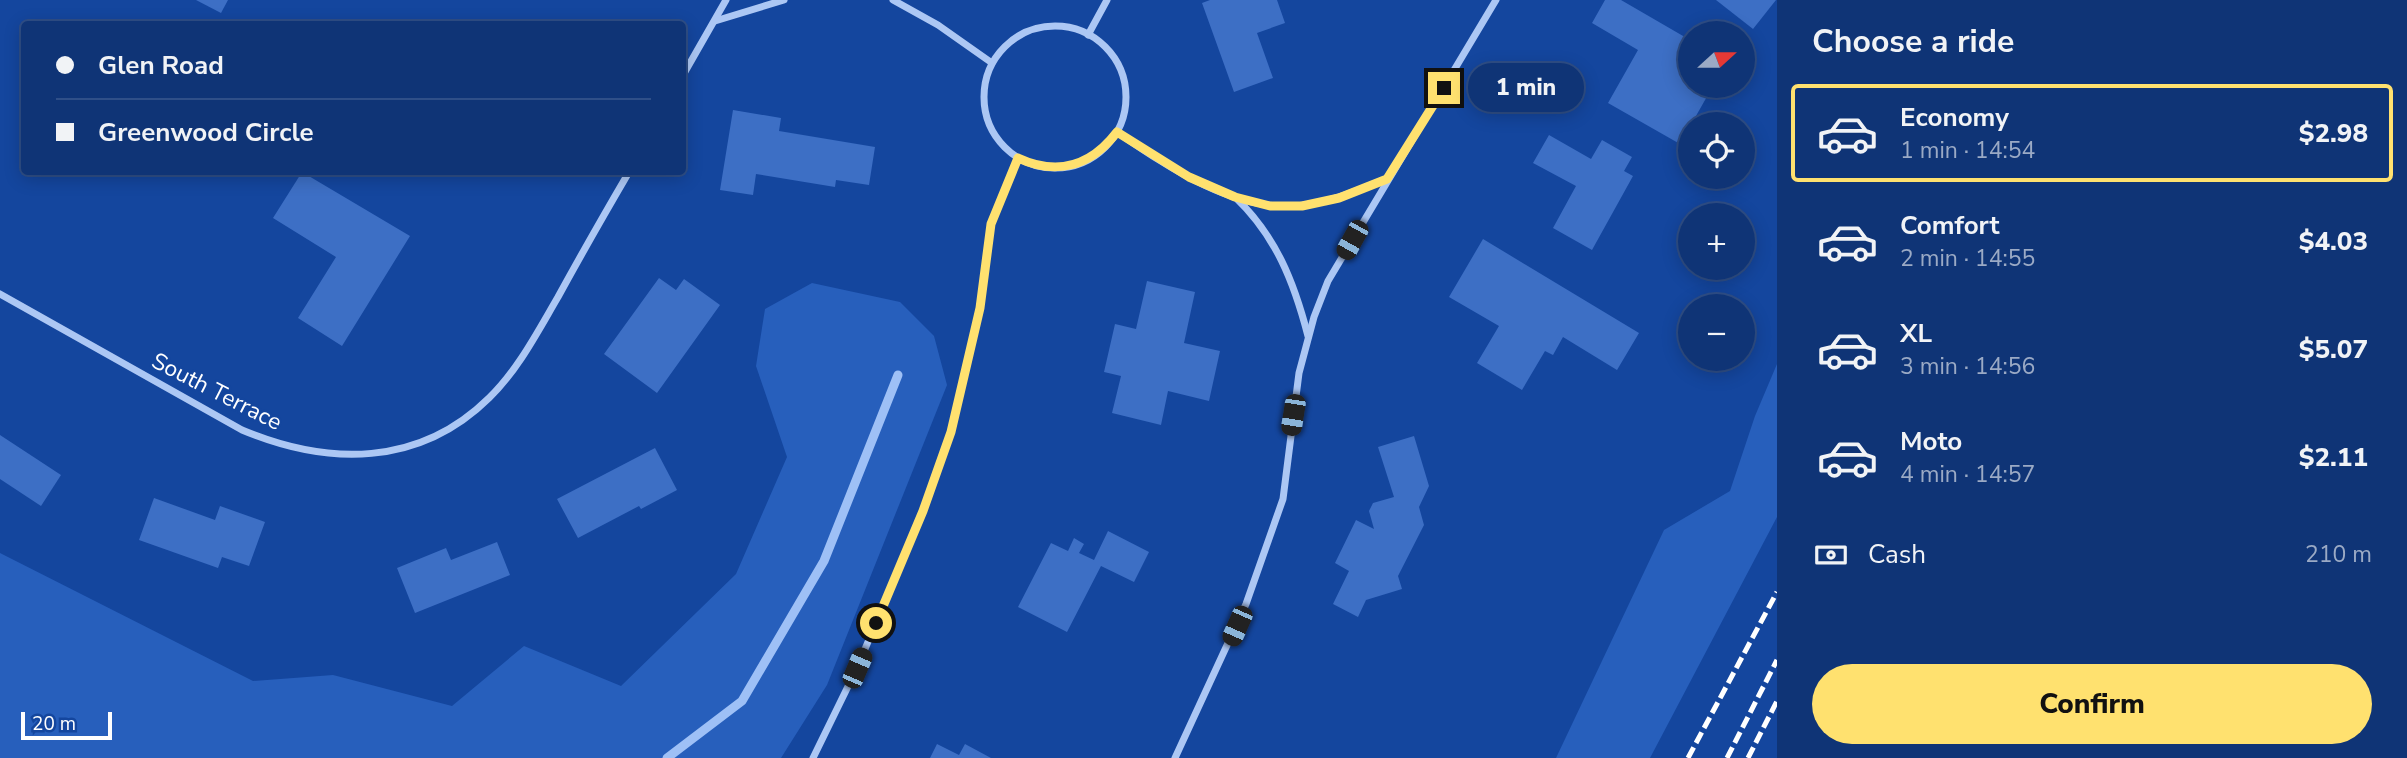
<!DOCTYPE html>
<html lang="en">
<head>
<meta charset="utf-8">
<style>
	body { margin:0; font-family:"Nunito Sans",sans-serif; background:#1d3f7e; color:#f1f3f6; height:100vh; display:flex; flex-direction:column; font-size:26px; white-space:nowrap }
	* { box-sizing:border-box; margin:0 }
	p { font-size:23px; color:#9baac5 }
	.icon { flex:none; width:38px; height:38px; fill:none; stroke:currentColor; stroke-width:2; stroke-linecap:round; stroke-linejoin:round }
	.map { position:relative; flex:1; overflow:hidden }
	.sheet { display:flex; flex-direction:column; background:#0f3476; width:630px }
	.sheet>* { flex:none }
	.top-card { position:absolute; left:21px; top:21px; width:665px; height:154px; border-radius:7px; box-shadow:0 4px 18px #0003,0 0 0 2px #2f4f88; display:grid; align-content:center; height:154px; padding:0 35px; background:#0f3476 }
	.needle { width:46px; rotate:69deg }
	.tools { position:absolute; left:1678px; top:21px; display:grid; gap:14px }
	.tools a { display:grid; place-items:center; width:77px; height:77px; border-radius:50%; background:#0f3476; box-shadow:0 4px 18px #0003,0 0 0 2px #2f4f88; font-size:35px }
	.scale { position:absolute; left:21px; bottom:18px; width:91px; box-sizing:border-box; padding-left:7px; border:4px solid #fff; border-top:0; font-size:19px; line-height:24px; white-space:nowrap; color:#fff; -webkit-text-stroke:5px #14469e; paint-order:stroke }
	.end { position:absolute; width:32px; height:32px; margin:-16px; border:9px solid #ffe16f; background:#111; box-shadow:0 0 0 4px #111 }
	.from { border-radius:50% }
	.bubble { position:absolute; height:49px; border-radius:24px; background:#0f3476; box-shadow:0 4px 18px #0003,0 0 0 2px #2f4f88; font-size:23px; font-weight:800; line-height:49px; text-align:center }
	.car { position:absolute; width:21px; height:42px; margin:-21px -10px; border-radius:9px; box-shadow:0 0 5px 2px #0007; background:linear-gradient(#222 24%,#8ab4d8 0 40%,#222 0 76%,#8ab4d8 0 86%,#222 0) }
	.top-card b { display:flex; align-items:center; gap:24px; height:66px; font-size:26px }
	.top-card b+b { border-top:2px solid #2f4f88 }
	.top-card i { width:18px; height:18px; background:#f1f3f6 }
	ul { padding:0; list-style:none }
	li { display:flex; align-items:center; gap:21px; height:98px; margin:0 14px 10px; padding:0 21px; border:4px solid transparent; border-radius:7px }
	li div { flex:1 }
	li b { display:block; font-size:26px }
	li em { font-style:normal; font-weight:800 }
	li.current { border-color:#ffe16f }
	li>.icon { width:63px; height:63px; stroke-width:1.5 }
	h2 { padding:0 35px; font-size:32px; line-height:84px }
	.pay { display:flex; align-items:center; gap:18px; height:77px; padding:0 35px; font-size:26px }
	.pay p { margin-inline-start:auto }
	.button { display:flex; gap:14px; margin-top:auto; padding:14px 35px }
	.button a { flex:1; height:80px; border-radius:42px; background:#ffe16f; color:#111; font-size:28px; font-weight:800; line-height:80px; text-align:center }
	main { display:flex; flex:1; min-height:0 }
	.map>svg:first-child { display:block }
	.green { fill:#275fbc }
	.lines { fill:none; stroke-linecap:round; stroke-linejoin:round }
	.stream { stroke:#9ec0f6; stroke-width:9 }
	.building { fill:#3d6fc5 }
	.street { stroke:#acc7f4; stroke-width:7 }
	.rail { stroke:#fff; stroke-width:5; stroke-dasharray:12 5; stroke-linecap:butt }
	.route { stroke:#ffe16f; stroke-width:9 }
	.labels { text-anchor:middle; stroke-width:5; stroke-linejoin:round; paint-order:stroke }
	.street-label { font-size:23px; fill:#fff; stroke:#14469e }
</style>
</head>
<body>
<main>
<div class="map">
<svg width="1777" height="758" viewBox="0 0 1777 758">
	<rect width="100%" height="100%" fill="#14469e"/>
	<g class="green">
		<polygon points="812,283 900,302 934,336 947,385 827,685 781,758 0,758 0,553 253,681 333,675 452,706 524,646 621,686 736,574 787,457 756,366 765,309"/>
		<polygon points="1777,364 1777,517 1650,758 1556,758 1664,530 1730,491 1755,416"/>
	</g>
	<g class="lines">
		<polyline class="stream" points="667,758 742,701 824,561 898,375"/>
	</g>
	<g class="building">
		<polygon points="196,0 228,0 221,13"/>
		<polygon points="1210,0 1277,0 1285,23 1257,33 1273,78 1234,92 1202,3"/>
		<polygon points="1605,0 1621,0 1690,40 1690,86 1713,86 1680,144 1608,103 1638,50 1592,23"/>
		<polygon points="1716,0 1776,0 1753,29"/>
		<polygon points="733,110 781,118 779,131 875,147 869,185 836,180 835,187 756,174 753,195 720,190"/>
		<polygon points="1549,135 1591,159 1602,140 1632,157 1624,171 1633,176 1592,250 1553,228 1576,186 1533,163"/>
		<polygon points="302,172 410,236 342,346 298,318 336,257 273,218"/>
		<polygon points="1483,239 1639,333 1617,370 1563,337 1553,355 1545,351 1522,390 1477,363 1499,326 1449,297"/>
		<polygon points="659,278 676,290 684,279 720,305 657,393 604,354"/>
		<polygon points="1147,281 1195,292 1184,343 1220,351 1209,401 1168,391 1161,425 1112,413 1121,376 1104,372 1115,324 1136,329"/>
		<polygon points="0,435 61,475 41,506 0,479"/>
		<polygon points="1414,436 1429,486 1419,507 1424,525 1398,576 1402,589 1366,600 1358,617 1333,604 1349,571 1335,563 1356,520 1374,529 1369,511 1373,503 1394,497 1378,447"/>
		<polygon points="655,448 677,490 641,509 639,506 578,538 557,499"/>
		<polygon points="154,498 215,520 220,506 265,522 249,566 222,557 218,568 139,540"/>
		<polygon points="1108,531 1149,552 1134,582 1101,566 1067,632 1018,607 1051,543 1068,551 1074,538 1084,544 1079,553 1094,560"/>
		<polygon points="497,542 510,575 415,613 397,568 446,548 451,560"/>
		<polygon points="937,744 959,755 965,744 991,758 930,758"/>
	</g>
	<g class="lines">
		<g class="street">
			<polyline points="893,0 938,25 992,63"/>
			<polyline points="715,21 784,0"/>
			<circle cx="1055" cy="97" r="71"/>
			<polyline points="1088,35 1107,0"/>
			<polyline points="682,77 726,0"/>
			<path d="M1117 132C1168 167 1238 215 1304 205 1333 201 1359 190 1386 179"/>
			<path d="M1235 197C1276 236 1294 282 1308 336"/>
			<path d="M0 294 242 430C328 466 419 467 489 398 518 370 538 331 558 297 581 255 605 213 629 172"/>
			<polyline points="813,758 857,668 923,511 951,432 980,308 991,224 1018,158"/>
			<polyline points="1175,758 1246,604 1283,499 1299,373 1314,317 1328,281 1496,0"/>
		</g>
		<g class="rail">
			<polyline points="1688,758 1777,592"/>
			<polyline points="1727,758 1777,660"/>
			<polyline points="1748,758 1777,701"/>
		</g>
	</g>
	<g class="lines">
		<path class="route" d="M876 623 923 511 951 432 980 308 991 224 1018 158C1057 176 1091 166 1117 132L1189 177 1235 197 1270 206H1302L1339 198 1387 179 1444 88"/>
	</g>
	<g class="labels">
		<g class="street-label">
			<text transform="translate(217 391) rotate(27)" y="8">South Terrace</text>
		</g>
	</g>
</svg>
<div class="tools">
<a><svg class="needle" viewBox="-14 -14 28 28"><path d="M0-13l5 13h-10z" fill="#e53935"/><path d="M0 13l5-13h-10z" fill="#9baac5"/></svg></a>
<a><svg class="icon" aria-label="locate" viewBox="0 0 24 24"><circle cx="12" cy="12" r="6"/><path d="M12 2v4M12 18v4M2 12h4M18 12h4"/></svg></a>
<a>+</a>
<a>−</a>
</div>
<div class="scale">20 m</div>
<i class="end from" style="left:876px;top:623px"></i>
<i class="end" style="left:1444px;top:88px"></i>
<div class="bubble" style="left:1468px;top:63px;width:116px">1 min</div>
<i class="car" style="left:1352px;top:240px;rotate:209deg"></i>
<i class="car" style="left:1293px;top:415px;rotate:189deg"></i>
<i class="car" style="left:1237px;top:626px;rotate:204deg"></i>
<i class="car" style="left:857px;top:668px;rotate:23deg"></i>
<div class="top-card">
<b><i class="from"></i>Glen Road</b>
<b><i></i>Greenwood Circle</b>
</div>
</div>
<section class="sheet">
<h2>Choose a ride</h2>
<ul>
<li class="current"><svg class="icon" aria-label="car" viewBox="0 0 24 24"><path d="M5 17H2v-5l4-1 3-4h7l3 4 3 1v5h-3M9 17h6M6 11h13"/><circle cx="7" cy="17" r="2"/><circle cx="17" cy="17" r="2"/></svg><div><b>Economy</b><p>1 min · 14:54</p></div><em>$2.98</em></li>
<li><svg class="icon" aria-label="car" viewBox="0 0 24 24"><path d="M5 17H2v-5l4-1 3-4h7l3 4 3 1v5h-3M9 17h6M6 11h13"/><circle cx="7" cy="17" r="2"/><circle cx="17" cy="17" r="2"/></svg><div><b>Comfort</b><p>2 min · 14:55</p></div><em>$4.03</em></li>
<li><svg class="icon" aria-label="car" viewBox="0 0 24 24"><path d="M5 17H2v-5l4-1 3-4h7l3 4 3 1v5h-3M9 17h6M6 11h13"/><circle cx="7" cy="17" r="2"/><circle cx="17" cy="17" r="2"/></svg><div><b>XL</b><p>3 min · 14:56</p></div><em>$5.07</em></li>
<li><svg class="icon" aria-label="car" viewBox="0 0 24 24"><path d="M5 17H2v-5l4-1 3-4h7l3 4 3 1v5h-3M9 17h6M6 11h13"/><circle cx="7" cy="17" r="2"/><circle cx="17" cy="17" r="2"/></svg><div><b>Moto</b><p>4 min · 14:57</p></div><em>$2.11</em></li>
</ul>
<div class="pay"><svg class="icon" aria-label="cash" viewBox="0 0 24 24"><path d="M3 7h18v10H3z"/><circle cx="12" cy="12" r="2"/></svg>Cash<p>210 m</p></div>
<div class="button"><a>Confirm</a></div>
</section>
</main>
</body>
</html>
